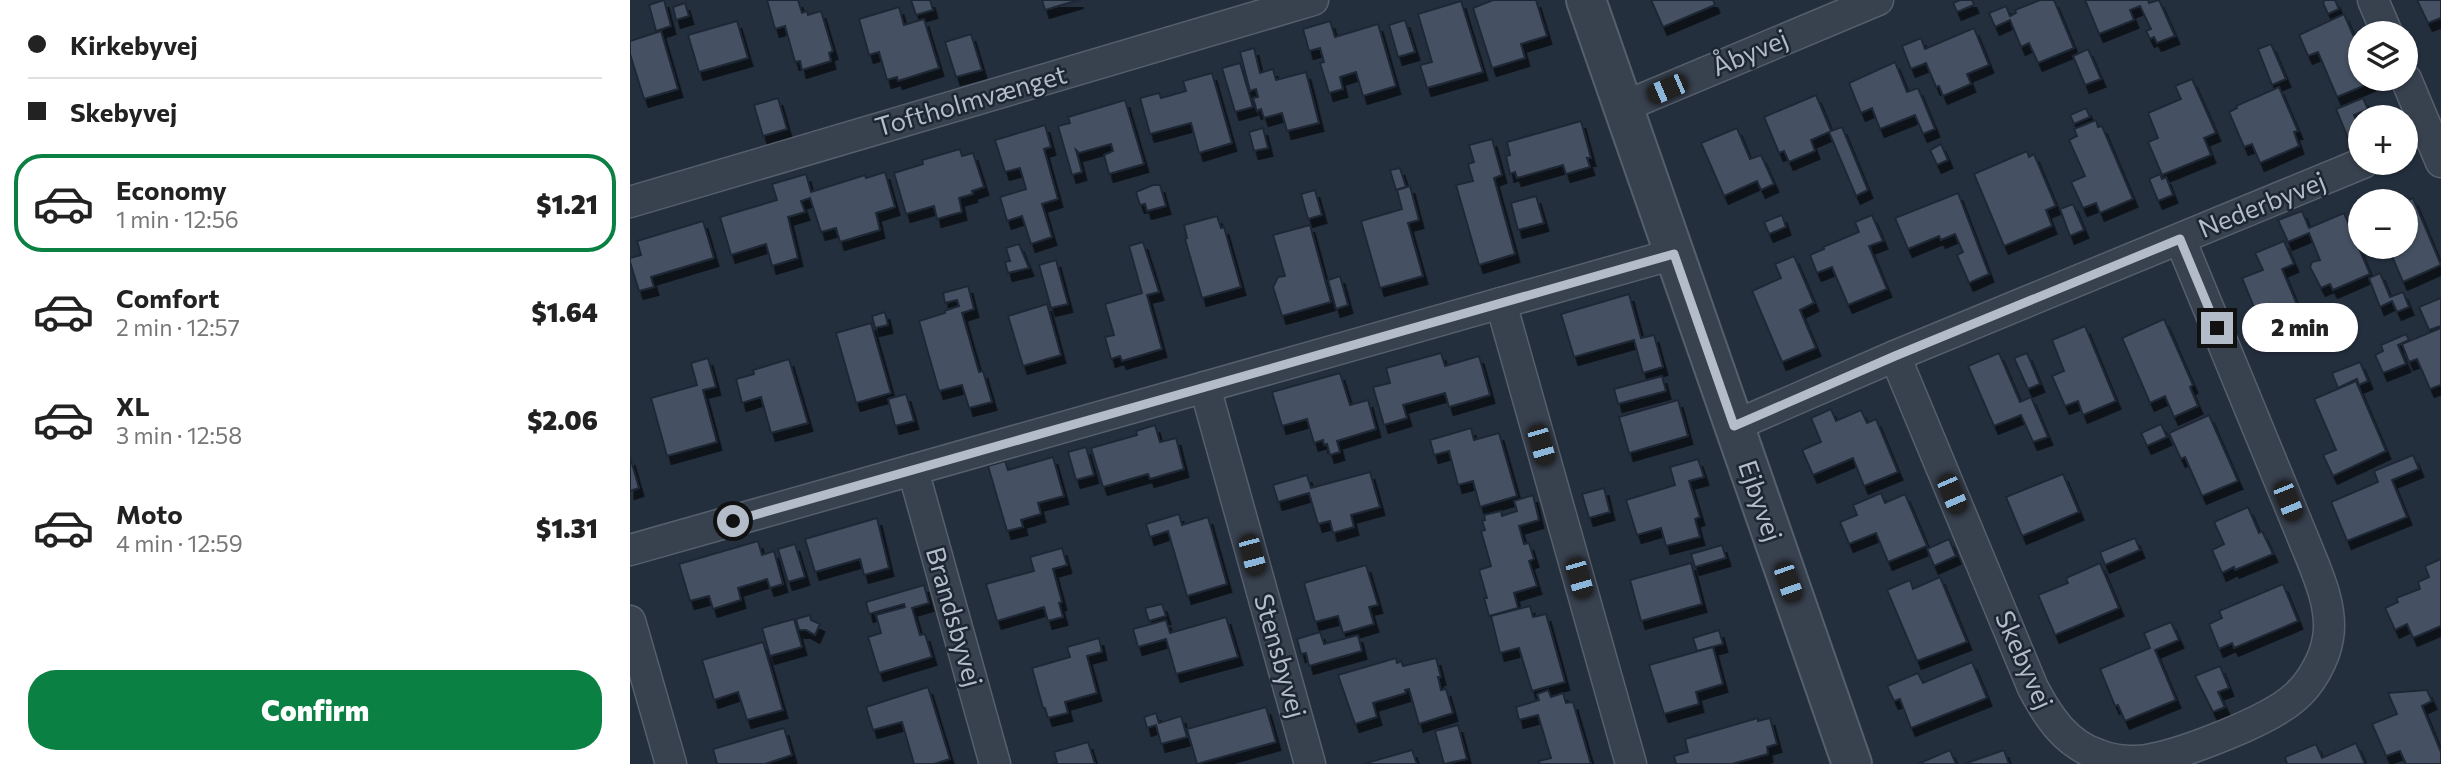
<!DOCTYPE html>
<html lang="en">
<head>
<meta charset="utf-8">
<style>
	body { margin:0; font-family:Commissioner,sans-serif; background:#f6f6f6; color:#222; height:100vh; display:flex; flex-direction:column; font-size:26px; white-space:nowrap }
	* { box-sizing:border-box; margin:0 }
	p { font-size:23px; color:#767676 }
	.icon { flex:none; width:38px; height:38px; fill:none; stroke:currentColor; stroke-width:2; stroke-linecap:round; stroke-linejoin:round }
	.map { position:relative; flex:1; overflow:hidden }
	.details { display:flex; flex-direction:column; background:#fff; width:630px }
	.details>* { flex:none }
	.banner { display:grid; align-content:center; height:154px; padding:0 28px; background:#fff }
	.buttons { position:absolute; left:1718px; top:21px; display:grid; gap:14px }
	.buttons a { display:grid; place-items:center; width:70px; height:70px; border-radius:50%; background:#fff; box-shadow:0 2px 5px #0004; font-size:35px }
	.end { position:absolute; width:32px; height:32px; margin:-16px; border:9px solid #b4bcc9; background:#111; box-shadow:0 0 0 4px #111 }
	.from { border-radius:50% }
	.bubble { position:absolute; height:49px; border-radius:24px; background:#fff; box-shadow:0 2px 5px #0004; font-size:23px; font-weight:800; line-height:49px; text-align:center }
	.car { position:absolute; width:21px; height:42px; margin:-21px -10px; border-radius:9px; box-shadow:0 0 5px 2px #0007; background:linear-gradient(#222 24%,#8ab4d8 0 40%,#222 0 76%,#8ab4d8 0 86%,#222 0) }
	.banner b { display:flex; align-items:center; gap:24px; height:66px; font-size:26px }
	.banner b+b { border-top:2px solid #e0e0e0 }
	.banner i { width:18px; height:18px; background:#222 }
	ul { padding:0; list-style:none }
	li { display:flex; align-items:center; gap:21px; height:98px; margin:0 14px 10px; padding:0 14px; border:4px solid transparent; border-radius:28px }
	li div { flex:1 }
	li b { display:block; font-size:26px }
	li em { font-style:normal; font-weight:800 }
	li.on { border-color:#0b8043 }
	li>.icon { width:63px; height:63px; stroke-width:1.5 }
	.button { display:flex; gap:14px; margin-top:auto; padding:14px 28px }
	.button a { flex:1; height:80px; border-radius:28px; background:#0b8043; color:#fff; font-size:28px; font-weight:800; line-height:80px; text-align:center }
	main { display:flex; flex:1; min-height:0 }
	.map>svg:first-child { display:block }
	.building { fill:#455162; stroke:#1f2835; stroke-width:2; filter:url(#shadow) }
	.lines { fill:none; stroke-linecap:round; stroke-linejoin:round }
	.minor-casing { stroke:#565f6c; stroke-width:33 }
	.tertiary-casing { stroke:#565f6c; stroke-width:42 }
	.minor { stroke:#38414e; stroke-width:30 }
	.tertiary { stroke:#38414e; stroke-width:38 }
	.route { stroke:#b4bcc9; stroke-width:9 }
	.labels { text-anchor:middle; stroke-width:5; stroke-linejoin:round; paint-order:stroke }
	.street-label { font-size:26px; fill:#b4bcc9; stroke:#1d2633 }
</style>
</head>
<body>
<main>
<section class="details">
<div class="banner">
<b><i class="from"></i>Kirkebyvej</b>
<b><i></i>Skebyvej</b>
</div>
<ul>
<li class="on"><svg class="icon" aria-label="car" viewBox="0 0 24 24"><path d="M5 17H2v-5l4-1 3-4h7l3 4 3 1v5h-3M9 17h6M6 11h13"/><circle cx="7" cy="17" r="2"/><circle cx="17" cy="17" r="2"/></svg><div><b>Economy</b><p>1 min · 12:56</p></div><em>$1.21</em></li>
<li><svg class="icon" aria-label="car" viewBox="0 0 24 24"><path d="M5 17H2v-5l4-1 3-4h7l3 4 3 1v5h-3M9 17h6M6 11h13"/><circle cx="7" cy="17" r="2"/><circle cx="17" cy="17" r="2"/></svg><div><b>Comfort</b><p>2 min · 12:57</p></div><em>$1.64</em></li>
<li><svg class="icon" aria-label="car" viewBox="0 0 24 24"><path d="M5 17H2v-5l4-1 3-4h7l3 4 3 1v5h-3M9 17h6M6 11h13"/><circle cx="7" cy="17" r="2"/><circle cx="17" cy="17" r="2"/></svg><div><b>XL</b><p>3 min · 12:58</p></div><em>$2.06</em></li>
<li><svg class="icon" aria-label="car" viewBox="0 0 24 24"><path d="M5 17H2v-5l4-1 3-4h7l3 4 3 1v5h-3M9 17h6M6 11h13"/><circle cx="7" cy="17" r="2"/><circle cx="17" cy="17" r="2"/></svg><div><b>Moto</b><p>4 min · 12:59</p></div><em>$1.31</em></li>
</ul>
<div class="button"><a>Confirm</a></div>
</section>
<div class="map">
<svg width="1811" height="764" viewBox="0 0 1811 764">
	<defs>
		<filter id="shadow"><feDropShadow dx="4.5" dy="8" stdDeviation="0" flood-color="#0009"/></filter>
	</defs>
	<rect width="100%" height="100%" fill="#242f3e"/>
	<g class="building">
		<polygon points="34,0 41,26 26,31 19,5"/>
		<polygon points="137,0 168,0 172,13 177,11 178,15 191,11 203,51 199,53 201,61 172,70 170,61 165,62 155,26 145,29"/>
		<polygon points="281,0 300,0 303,10 286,15"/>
		<polygon points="412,0 449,0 415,10"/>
		<polygon points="863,0 906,0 917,36 891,44 895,58 862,68 843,8"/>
		<polygon points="1021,0 1083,0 1085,5 1033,27"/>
		<polygon points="1330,0 1342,0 1344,5 1327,12 1323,3"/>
		<polygon points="1410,0 1424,0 1444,48 1408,63 1399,43 1391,47 1380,20 1365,27 1359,13 1376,6 1380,16 1386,13 1385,10"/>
		<polygon points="1455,0 1518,0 1519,3 1529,0 1545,36 1527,43 1524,37 1520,39 1516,31 1521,29 1510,6 1500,10 1504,20 1469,34"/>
		<polygon points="1695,0 1705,0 1709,9 1698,14 1693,3"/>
		<polygon points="1787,0 1811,0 1811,18 1798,23"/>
		<polygon points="831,1 853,72 797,88 790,65 802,62 788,14"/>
		<polygon points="55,3 59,16 46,20 43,7"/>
		<polygon points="269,7 274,25 294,19 309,68 268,81 267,77 257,80 249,52 239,55 229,19"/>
		<polygon points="1714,14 1731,53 1731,79 1742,79 1743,82 1707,97 1688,52 1678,56 1669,35"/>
		<polygon points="775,20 785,52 768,57 759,25"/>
		<polygon points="107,21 118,58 69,72 58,35"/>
		<polygon points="700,21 705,37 748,24 766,86 733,96 726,72 710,77 713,89 699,93 690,63 694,62 690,48 679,51 673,29"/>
		<polygon points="1344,28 1359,65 1337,74 1341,84 1313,96 1309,86 1306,87 1296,63 1281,69 1272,46 1291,38 1295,49"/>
		<polygon points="31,31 48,89 14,99 0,54 0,41"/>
		<polygon points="341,34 352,70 326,77 315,42"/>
		<polygon points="1641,44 1656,79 1642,85 1628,49"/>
		<polygon points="624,48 630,73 643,69 646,80 676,72 689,123 657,131 652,113 634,118 631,109 627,111 623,98 628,97 626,89 620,91 610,52"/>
		<polygon points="1458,49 1471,79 1455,85 1443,56"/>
		<polygon points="1265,62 1277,92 1288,88 1305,129 1293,134 1285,115 1250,129 1242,108 1231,113 1219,83"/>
		<polygon points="610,63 623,107 605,112 592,68"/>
		<polygon points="582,73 602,143 569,153 561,123 520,134 510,98 529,93 531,98 556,91 553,81"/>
		<polygon points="1562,79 1586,133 1574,138 1581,155 1532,175 1518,142 1528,138 1518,113 1551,99 1545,86"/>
		<polygon points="1649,87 1668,131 1664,132 1669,146 1630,163 1622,144 1614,147 1599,112 1607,108 1606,106"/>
		<polygon points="1186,95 1201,131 1212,127 1238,190 1226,196 1199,132 1181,140 1185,151 1159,162 1154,151 1149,153 1134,117"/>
		<polygon points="148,98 157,129 133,136 124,105"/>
		<polygon points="1733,98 1738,109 1724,115 1731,132 1731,139 1720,143 1706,109"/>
		<polygon points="495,100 514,164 479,174 474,155 483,151 481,144 449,153 446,150 452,172 442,175 428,126 440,123 438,117"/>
		<polygon points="1456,108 1460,117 1444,124 1440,115"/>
		<polygon points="1466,120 1468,127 1472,126 1503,199 1470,213 1466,203 1453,208 1441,182 1455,176 1439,140 1447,136 1444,129"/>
		<polygon points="951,121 961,158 957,158 960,167 936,174 933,165 887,178 885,172 880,174 876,156 880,155 877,142"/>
		<polygon points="415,125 421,147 414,149 428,199 412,204 422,237 401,244 392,216 377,221 370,197 396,189 390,168 375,172 365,140"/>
		<polygon points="633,128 638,148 624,151 619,132"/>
		<polygon points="1107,128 1120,159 1131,155 1144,184 1131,190 1127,181 1094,196 1071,143"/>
		<polygon points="862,139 872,175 864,178 885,254 849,265 826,185 843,181 838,164 844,162 839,145"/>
		<polygon points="1311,144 1318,160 1307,165 1300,150"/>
		<polygon points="330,149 332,156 343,153 354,187 342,191 343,194 329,198 332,212 307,219 304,206 276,214 264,173 293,164 292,160"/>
		<polygon points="1397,151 1399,157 1404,154 1426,206 1416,210 1422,226 1374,246 1344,174"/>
		<polygon points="770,168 776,187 766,190 760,170"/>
		<polygon points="255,172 265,207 246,213 250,230 210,242 206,228 191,232 180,198 171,201 175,212 158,217 168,258 142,266 136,244 101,255 90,217 147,200 142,184 176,174 181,192 235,175 236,178"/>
		<polygon points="1530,174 1532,179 1536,177 1543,195 1528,201 1519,179"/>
		<polygon points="523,185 530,185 536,206 517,211 515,204 510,205 506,192"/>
		<polygon points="780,186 789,220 778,223 793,276 750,288 731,221 772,209 767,190"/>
		<polygon points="685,190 692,215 678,219 671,194"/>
		<polygon points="1328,193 1359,274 1339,283 1327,255 1333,252 1325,234 1311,240 1309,236 1278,249 1265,218"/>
		<polygon points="906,196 914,223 888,230 881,203"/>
		<polygon points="1783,198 1811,265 1773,282 1758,247 1776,247 1775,201"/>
		<polygon points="1443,204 1454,230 1440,236 1430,209"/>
		<polygon points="1672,211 1679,228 1714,213 1740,274 1703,290 1700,284 1691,288 1680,267 1682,262 1690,260 1679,233 1658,242 1648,220"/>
		<polygon points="1152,215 1156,227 1139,234 1134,222"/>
		<polygon points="1242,215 1253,241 1239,246 1257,289 1218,305 1202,267 1187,273 1180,255 1194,249 1193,247 1229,232 1225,222"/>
		<polygon points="587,216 591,228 594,227 611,287 572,298 555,239 557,238 554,225"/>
		<polygon points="73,221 84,258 21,277 24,287 9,291 0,262 0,258 11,255 7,241"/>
		<polygon points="680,225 701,302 652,316 643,287 648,277 655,276 643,235"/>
		<polygon points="1654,241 1664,264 1652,269 1668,307 1673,305 1679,321 1684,319 1691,335 1675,342 1669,328 1634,343 1626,324 1630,322 1612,278 1633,270 1625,253"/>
		<polygon points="513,242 529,292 517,295 532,349 492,361 490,356 481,359 475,337 484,335 475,304 512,293 499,246"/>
		<polygon points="389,244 399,268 378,273 375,262 380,261 376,248"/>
		<polygon points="1164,256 1184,303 1170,310 1186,348 1152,362 1122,291 1151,278 1145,264"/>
		<polygon points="426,260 438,304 421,308 409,265"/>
		<polygon points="1750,273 1760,297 1773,292 1779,307 1767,312 1762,301 1750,307 1739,278"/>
		<polygon points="710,276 718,305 706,309 698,280"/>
		<polygon points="338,286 344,309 332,313 349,372 353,371 362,402 339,408 332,385 309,391 289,321 315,313 314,311 329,306 327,300 315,303 313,293"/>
		<polygon points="999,294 1011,338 1024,335 1033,367 1013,373 1004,340 944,357 931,314"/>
		<polygon points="1811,298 1811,326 1799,330 1789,307"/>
		<polygon points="417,304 431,355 393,366 378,316"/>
		<polygon points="255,312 258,325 245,328 242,316"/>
		<polygon points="1534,319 1563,385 1560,387 1568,406 1544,417 1535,396 1520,403 1492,338"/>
		<polygon points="241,323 261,393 226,403 206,333"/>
		<polygon points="1455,326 1486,401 1453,415 1448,401 1435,406 1422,376 1434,371 1422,340"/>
		<polygon points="1811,328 1811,385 1800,389 1787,359 1779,362 1772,344"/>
		<polygon points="1776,334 1779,340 1768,345 1776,364 1753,373 1745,355 1753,351 1751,345"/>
		<polygon points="811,353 815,366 849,356 860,395 819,407 815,393 773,405 777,418 754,425 743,387 760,383 756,368"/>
		<polygon points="1369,353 1390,402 1401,397 1418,437 1403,442 1391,415 1364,426 1338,366"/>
		<polygon points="1397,353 1410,384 1398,389 1384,358"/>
		<polygon points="78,358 86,387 73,390 87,442 37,456 21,398 67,385 61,363"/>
		<polygon points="159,359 178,423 141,433 131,397 112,403 106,379 124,374 123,370"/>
		<polygon points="1730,362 1738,381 1729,385 1727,379 1708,388 1702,373"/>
		<polygon points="710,373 720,405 738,400 746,429 707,441 710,452 700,455 697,444 694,445 693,440 684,443 677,419 652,426 642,392"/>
		<polygon points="1032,376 1036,391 988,404 984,389"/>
		<polygon points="1726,381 1756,451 1703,476 1693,455 1706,450 1684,399"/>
		<polygon points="276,394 284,421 265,426 258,399"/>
		<polygon points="1048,400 1058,436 999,453 989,417"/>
		<polygon points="1201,409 1206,421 1231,410 1237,423 1246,419 1268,472 1234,486 1223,458 1183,475 1172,450 1191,442 1181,418"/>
		<polygon points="1579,415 1608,481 1572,496 1555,457 1551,459 1539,433"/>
		<polygon points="1531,424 1537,437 1517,446 1511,433"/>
		<polygon points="525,425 530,442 546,438 554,469 520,479 518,474 473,487 461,448 507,435 506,431"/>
		<polygon points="841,428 844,440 869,433 887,496 850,507 843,481 828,485 819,451 804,455 800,440"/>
		<polygon points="456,447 464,475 446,480 438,452"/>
		<polygon points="1783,455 1789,469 1762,480 1777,517 1717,541 1701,502 1748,482 1744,471"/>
		<polygon points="0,457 9,488 0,491"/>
		<polygon points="423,457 434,496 408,503 411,514 391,520 393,527 377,531 358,466 375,461 378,470"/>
		<polygon points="1068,459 1074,477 1059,481 1070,517 1065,519 1070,537 1036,546 1031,528 1007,535 996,500 1045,485 1040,467"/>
		<polygon points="740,472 750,507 721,515 724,527 703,533 700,521 688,524 679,493 648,502 643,485 677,475 681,488"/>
		<polygon points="1433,474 1449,512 1392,536 1376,497"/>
		<polygon points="974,488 980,512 959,518 952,494"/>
		<polygon points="1251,493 1255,503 1275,494 1297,546 1258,562 1246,533 1219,544 1210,522 1227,515 1223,505"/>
		<polygon points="903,495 909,520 889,526 894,544 899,543 904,559 899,561 907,586 884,593 888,608 859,616 854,598 857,598 849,570 861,566 851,531 855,530 852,521 855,520 854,515 871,511 872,516 887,511 884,501"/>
		<polygon points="1618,507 1629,533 1632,531 1643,554 1605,570 1604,567 1592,573 1582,550 1594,544 1584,522"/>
		<polygon points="549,514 552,525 578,517 597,584 557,596 538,531 520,537 516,524"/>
		<polygon points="247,518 259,568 234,575 230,559 185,572 175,539"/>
		<polygon points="1505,538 1510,550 1475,565 1470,552"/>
		<polygon points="1319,539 1326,556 1304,566 1297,549"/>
		<polygon points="128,541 132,555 144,551 153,584 140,588 137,579 108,588 111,600 83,609 79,596 60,601 49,564"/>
		<polygon points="165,544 175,577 158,582 148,549"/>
		<polygon points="1092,545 1096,558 1065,567 1061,554"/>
		<polygon points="432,548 437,565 423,569 432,602 429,603 433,617 418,621 414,607 367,621 356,584 404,571 400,557"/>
		<polygon points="1811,559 1811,626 1783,638 1777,624 1765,630 1755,608 1768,602 1766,598 1790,589 1788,582 1799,577 1795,566"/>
		<polygon points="1061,563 1072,604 1011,621 1000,580"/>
		<polygon points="1470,563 1489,608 1425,635 1408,595 1438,583 1436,578"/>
		<polygon points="736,565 748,605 739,607 744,624 713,633 708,616 685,622 674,583"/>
		<polygon points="1310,577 1337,642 1287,661 1257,590 1280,580 1283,589"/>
		<polygon points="1653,584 1668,621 1604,648 1602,643 1589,649 1579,624 1592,618 1589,611"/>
		<polygon points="294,585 299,603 282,608 290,635 295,634 302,657 249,673 238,637 251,633 246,615 275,607 274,604 239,614 236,602"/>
		<polygon points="532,604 536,616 519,621 515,608"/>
		<polygon points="900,606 903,617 916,614 935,682 902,691 889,648 870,653 861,616"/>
		<polygon points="180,615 181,620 190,624 185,635 176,630 169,630 166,619"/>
		<polygon points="596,617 608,657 546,674 536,639 508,647 503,629 536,620 540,633"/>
		<polygon points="164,619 172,647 140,656 132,628"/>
		<polygon points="1541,622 1549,640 1525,650 1546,700 1495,721 1488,705 1485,706 1470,669 1520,648 1514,633"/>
		<polygon points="1089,630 1093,644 1067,651 1063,638"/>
		<polygon points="690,632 694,644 728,635 732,651 679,666 676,653 671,654 667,639"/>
		<polygon points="469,638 472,652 457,656 467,693 435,702 438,713 418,718 415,708 413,708 402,668 440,657 437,647"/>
		<polygon points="133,642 153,710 117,720 108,692 84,700 72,660"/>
		<polygon points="1083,647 1093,684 1066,692 1069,704 1034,714 1019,665"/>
		<polygon points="766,658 767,663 771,661 773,666 806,658 811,677 808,677 811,690 816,689 823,713 789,724 779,689 775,690 776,693 743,703 747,717 725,724 708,675"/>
		<polygon points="1342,662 1357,698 1281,728 1270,699 1264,701 1257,686 1288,673 1293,683"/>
		<polygon points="1590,666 1599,688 1588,692 1595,707 1583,712 1565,676"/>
		<polygon points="298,687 320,759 304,764 284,764 272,722 243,730 236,707"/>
		<polygon points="918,690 921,697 933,693 936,703 943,702 961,764 909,764 909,761 921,758 908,715 889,720 886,707 909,700 907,694"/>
		<polygon points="1797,690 1802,701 1792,706 1811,752 1811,764 1776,764 1770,751 1756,756 1742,724 1767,714 1758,693"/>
		<polygon points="636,707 646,742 567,764 557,729"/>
		<polygon points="526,713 529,723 551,716 557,737 531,744 526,725 517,728 514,717"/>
		<polygon points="1128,718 1128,721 1140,718 1147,744 1137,747 1138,754 1102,764 1046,764 1044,756 1058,752 1055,739"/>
		<polygon points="828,725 837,759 814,764 805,731"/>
		<polygon points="154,728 162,755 135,764 87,764 83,749"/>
		<polygon points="458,742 465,764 421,764 427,762 424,752"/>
		<polygon points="1726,743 1735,764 1657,764 1655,757 1686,744 1692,758"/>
		<polygon points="782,750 787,764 733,764"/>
		<polygon points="1320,750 1326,764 1288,764"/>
		<polygon points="1374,750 1379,764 1334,764"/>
	</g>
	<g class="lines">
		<defs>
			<g id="minor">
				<polyline points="1743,0 1757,33"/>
				<polyline points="1776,79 1811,162"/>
				<polyline points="993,107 1248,0"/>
				<polyline points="0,202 683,0"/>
				<polyline points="871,303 1001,764"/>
				<path d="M1265 356 1403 688C1419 718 1436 744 1469 755 1484 761 1506 763 1522 759 1557 752 1638 721 1664 698 1680 685 1695 659 1698 638 1703 609 1689 577 1678 550L1550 239"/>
				<polyline points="575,387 680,764"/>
				<polyline points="1104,426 1265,356 1733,163"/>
				<polyline points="283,470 365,764"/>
				<polyline points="0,550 1044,254"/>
				<polyline points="0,621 41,764"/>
			</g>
			<polyline id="tertiary" points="956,0 1222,764"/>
		</defs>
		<use href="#minor" class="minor-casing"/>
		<use href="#tertiary" class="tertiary-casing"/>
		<use href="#minor" class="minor"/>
		<use href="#tertiary" class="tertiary"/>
	</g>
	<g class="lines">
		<polyline class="route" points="103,521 1044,254 1104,426 1265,356 1550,239 1587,328"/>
	</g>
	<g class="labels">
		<g class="street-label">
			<text transform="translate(1120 53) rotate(-23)" y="9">Åbyvej</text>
			<text transform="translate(341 101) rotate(-16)" y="9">Toftholmvænget</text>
			<text transform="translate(1632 205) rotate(-22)" y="9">Nederbyvej</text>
			<text transform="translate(1130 501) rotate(71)" y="9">Ejbyvej</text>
			<text transform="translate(324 617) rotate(74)" y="9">Brandsbyvej</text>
			<text transform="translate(650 656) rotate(74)" y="9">Stensbyvej</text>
			<text transform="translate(1394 660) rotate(66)" y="9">Skebyvej</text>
		</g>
	</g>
</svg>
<div class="buttons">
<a><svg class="icon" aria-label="layers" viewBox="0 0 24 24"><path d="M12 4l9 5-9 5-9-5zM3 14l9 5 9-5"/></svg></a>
<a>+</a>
<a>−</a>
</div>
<i class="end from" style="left:103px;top:521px"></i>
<i class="end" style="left:1587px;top:328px"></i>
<div class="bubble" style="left:1612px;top:303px;width:116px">2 min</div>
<i class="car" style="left:1037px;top:89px;rotate:247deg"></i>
<i class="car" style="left:911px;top:445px;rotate:164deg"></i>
<i class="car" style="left:1322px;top:494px;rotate:157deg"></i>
<i class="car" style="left:1658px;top:501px;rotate:158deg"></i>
<i class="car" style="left:622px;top:555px;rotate:165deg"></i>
<i class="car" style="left:949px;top:578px;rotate:164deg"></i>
<i class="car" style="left:1158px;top:582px;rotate:161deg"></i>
</div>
</main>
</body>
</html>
